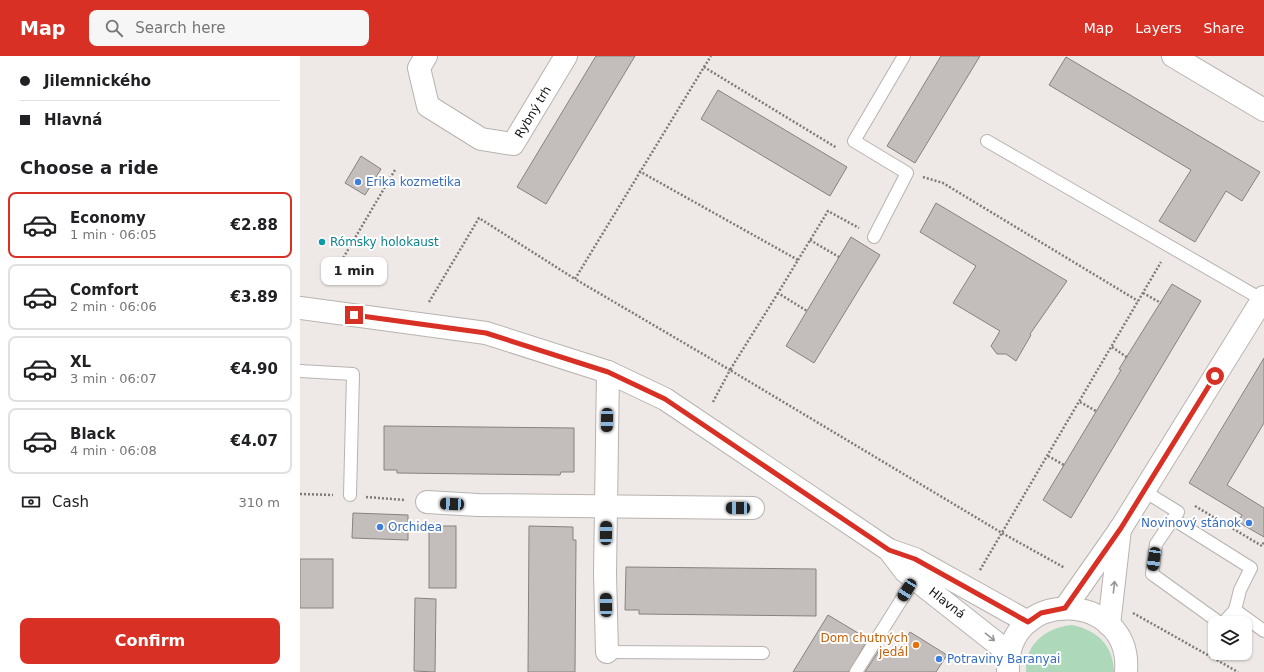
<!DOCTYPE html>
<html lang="en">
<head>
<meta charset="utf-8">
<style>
	body { margin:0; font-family:"DejaVu Sans",sans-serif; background:#f6f6f6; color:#202124; height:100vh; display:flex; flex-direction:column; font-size:15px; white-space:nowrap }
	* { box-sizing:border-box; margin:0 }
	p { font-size:13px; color:#757577 }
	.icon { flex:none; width:22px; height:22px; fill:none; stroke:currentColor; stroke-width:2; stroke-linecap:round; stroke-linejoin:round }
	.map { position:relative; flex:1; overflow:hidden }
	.panel { display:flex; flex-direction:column; background:#fff; width:300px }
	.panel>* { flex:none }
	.banner { display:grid; align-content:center; height:88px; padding:0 20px; background:#fff }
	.buttons { position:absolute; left:908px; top:560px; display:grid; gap:8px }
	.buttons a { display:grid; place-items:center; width:44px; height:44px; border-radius:8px; background:#fff; box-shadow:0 1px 3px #0004; font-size:20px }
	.end { position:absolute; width:18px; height:18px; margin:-9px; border:5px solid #d93025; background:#fff; box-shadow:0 0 0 2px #fff }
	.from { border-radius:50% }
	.bubble { position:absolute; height:28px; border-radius:8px; background:#fff; box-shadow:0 1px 3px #0004; font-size:13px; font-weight:800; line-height:28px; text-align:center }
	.car { position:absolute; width:12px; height:24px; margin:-12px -6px; border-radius:5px; box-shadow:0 0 3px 1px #0007; background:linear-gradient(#222 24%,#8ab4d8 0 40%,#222 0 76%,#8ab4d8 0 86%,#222 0) }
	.banner b { display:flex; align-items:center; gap:14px; height:38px; font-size:15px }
	.banner b+b { border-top:1px solid #e0e0e0 }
	.banner i { width:10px; height:10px; background:#202124 }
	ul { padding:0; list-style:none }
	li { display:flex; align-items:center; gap:12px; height:66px; margin:0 8px 6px; padding:0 12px; border:2px solid #e0e0e0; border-radius:8px }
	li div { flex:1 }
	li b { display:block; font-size:15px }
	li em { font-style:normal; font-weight:800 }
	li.selected { border-color:#d93025 }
	li>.icon { width:36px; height:36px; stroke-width:1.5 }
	h2 { padding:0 20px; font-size:18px; line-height:48px }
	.pay { display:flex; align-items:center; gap:10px; height:44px; padding:0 20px; font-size:15px }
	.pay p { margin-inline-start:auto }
	.primary-button { display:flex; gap:8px; margin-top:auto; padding:8px 20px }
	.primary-button a { flex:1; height:46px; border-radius:8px; background:#d93025; color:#fff; font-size:16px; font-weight:800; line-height:46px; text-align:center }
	header { display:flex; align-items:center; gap:24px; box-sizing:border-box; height:56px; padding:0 20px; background:#d93025; color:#fff }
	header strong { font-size:19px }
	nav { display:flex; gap:22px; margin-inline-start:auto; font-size:14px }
	.search { width:280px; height:36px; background:#f6f6f6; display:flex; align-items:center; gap:10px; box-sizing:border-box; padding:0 14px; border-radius:8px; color:#757577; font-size:15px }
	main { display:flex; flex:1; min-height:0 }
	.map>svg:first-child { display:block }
	.green { fill:#aed8ba }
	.building { fill:#c3bebb; stroke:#87827f }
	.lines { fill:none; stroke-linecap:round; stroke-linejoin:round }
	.lane-casing { stroke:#b8b3b0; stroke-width:14 }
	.street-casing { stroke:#b8b3b0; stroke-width:24 }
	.secondary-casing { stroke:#b8b3b0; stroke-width:24 }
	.path { stroke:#7d7a78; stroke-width:2.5; stroke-dasharray:2 2; stroke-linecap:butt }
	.lane { stroke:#fff; stroke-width:12 }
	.street { stroke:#fff; stroke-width:22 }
	.secondary { stroke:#fff; stroke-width:22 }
	.oneway { stroke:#969594 }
	.route { stroke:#d93025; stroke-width:5 }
	.shop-dot { fill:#3f7fe0; stroke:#fff; stroke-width:1.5 }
	.culture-dot { fill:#0f9aa8; stroke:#fff; stroke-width:1.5 }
	.food-dot { fill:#e8710a; stroke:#fff; stroke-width:1.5 }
	.labels { text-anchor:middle; stroke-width:4; stroke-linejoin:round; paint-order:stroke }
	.street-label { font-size:12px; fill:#151312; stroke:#fff }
	.shop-label { font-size:12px; fill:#366cbe; stroke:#fff; text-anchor:start }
	.culture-label { font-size:12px; fill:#0d838f; stroke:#fff; text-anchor:start }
	.food-label { font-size:12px; fill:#c56008; stroke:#fff; text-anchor:end }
</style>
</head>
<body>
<header>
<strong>Map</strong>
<div class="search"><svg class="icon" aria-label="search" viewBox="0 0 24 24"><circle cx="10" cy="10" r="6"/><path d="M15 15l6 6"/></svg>Search here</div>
<nav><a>Map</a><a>Layers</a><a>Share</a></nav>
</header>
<main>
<section class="panel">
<div class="banner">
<b><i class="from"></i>Jilemnického</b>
<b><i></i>Hlavná</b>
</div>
<h2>Choose a ride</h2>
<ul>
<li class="selected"><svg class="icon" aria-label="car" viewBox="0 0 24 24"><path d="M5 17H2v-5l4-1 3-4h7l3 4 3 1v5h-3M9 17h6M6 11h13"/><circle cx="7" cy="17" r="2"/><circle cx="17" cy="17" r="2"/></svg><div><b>Economy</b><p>1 min · 06:05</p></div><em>€2.88</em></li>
<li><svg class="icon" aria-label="car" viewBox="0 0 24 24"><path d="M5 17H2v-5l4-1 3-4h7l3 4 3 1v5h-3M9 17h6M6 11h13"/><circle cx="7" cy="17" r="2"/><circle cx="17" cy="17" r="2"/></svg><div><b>Comfort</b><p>2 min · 06:06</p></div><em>€3.89</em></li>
<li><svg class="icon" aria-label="car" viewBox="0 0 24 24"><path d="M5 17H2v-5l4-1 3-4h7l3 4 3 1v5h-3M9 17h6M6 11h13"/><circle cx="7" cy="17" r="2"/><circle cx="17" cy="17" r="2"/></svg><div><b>XL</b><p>3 min · 06:07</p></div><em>€4.90</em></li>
<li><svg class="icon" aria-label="car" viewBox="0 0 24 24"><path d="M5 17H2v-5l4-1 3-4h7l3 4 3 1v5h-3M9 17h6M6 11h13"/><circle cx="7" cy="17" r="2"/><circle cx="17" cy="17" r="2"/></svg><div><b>Black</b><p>4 min · 06:08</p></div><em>€4.07</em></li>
</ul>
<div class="pay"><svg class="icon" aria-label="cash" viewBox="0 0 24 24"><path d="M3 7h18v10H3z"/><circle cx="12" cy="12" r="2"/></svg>Cash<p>310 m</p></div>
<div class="primary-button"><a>Confirm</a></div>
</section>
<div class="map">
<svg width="964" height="616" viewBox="0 0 964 616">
	<rect width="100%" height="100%" fill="#eee9e6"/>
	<path class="green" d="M772 569C797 574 813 589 814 616H726C724 588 747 571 772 569Z"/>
	<g class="building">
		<polygon points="296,0 335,0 246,148 217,131"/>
		<polygon points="641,0 680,0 615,107 587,90"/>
		<polygon points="766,1 960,116 942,145 926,135 895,186 859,165 891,114 749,29"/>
		<polygon points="418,34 547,111 530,140 401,63"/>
		<polygon points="61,100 81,113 65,139 45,127"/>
		<polygon points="636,147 767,225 730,278 731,279 716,305 706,298 697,298 691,290 700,275 653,247 676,210 620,176"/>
		<polygon points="551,181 580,199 514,307 486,290"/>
		<polygon points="872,228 901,245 771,462 743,444 821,314 819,313"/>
		<polygon points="964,302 964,367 927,429 964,452 964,481 938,466 942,459 889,427"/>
		<polygon points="84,370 274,372 274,416 261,416 260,419 97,417 97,414 84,414"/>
		<polygon points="53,457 108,459 108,484 52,482"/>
		<rect x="129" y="470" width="27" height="62"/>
		<polygon points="229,470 273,471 273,484 276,484 275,616 228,616"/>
		<rect x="0" y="503" width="33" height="49"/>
		<polygon points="326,511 516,513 516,560 339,558 339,554 325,554"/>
		<polygon points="115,542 136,543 135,616 114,615"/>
		<polygon points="528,559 568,583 549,616 493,616"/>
		<polygon points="610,576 647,599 636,616 565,616 581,591 595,600"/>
	</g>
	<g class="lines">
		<defs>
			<g id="lane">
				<polyline points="687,85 963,244"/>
				<polyline points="574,181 607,117 554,85 604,0"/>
				<polyline points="0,315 53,318 50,439"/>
				<polyline points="844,435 878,456 856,488 852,518 920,567"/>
				<polyline points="873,463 951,512 940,534 935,554"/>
				<polyline points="923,567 935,554 964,575"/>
				<polyline points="307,596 463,597"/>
				<polyline points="556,616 615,522"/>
			</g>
			<g id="street">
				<polyline points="126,0 119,12 128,50 181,83 213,88 266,0"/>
				<polyline points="127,446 178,449 453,452"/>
				<polyline points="307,596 305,518 308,316"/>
			</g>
			<g id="secondary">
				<polyline points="873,0 964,54"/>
				<polyline points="0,252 186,277 308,316 365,343 589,494 615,503 728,566"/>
				<polyline points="589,494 605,515 709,597"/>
				<polyline points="765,552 821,472 964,241"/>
				<polyline points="809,569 820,473"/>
				<path d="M708 616C704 529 833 534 826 616"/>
			</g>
		</defs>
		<use href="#lane" class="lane-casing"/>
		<use href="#street" class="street-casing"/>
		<use href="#secondary" class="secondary-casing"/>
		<g class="path">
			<polyline points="404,11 411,0"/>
			<polyline points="339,115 498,204 478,237 507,255"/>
			<polyline points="623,121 643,127 838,245"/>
			<polyline points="510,184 539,201"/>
			<polyline points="498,204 528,155 559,172"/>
			<polyline points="29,226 95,114"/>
			<polyline points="478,237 430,314 702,477 765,512"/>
			<polyline points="843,237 861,247"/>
			<polyline points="129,246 179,162 275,223"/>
			<polyline points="812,291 828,302"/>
			<polyline points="413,346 430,314 275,223 404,11 537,92"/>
			<polyline points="780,346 796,355"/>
			<polyline points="748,400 764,409"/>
			<polyline points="0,438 33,439"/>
			<polyline points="66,441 105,444"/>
			<polyline points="895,450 962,490 964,486"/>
			<polyline points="680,514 861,206"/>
			<polyline points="833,557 938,616"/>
		</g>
		<use href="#lane" class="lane"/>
		<use href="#street" class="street"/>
		<use href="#secondary" class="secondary"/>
	</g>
	<defs><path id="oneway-shaft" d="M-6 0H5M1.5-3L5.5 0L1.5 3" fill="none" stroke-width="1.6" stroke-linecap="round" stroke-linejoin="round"/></defs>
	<g class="oneway">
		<use href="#oneway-shaft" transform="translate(814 531) rotate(-84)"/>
		<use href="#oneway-shaft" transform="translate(690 581) rotate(39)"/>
	</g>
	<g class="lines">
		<polyline class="route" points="54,259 186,277 308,316 365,343 589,494 615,503 728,566 741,557 765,552 821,472 915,320"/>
	</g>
	<g class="shop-dot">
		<circle cx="58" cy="126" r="4"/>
		<circle cx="949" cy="467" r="4"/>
		<circle cx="80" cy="471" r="4"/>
		<circle cx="639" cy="603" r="4"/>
	</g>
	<circle class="culture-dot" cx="22" cy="186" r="4"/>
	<circle class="food-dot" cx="616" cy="589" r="4"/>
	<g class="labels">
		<g class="street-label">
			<text transform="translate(233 56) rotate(-59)" y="4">Rybný trh</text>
			<text transform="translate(647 547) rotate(38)" y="4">Hlavná</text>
		</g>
		<g class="shop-label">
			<text x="66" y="130">Erika kozmetika</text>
			<text x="941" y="471" text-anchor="end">Novinový stánok</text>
			<text x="88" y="475">Orchidea</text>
			<text x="647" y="607">Potraviny Baranyai</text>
		</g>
		<g class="culture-label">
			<text x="30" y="190">Rómsky holokaust</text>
		</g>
		<g class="food-label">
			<text x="608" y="586">Dom chutných<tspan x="608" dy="14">jedál</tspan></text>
		</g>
	</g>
</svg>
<div class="buttons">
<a><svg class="icon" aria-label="layers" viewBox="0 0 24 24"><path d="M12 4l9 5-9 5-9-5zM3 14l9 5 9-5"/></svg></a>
</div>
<i class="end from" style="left:915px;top:320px"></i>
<i class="end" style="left:54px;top:259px"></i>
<div class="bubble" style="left:21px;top:201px;width:66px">1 min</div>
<i class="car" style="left:307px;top:364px;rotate:181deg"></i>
<i class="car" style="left:152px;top:448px;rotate:273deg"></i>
<i class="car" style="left:438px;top:452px;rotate:271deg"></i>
<i class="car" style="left:306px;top:477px;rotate:1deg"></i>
<i class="car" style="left:854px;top:503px;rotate:188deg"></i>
<i class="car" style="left:607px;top:534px;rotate:212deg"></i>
<i class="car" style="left:306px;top:549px;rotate:359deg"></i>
</div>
</main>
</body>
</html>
